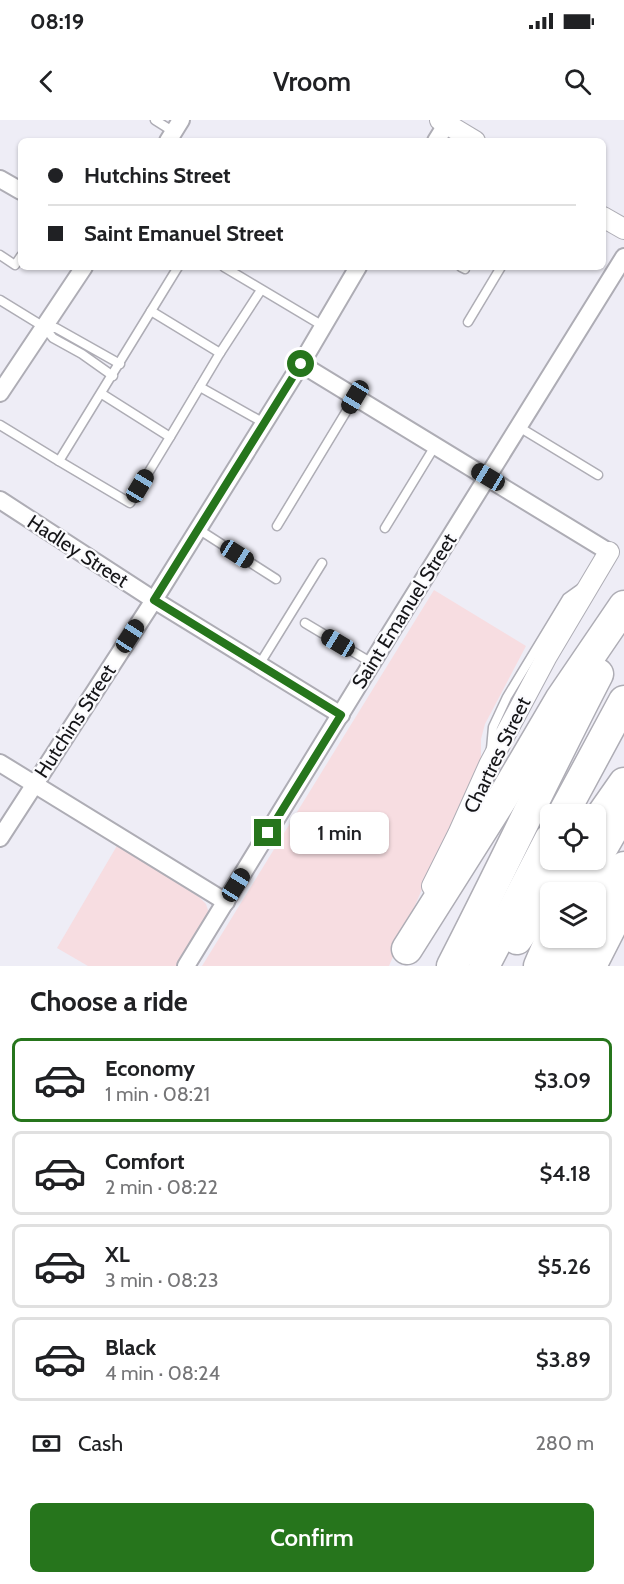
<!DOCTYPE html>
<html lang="en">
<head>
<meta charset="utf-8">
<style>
	body { margin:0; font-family:Cabin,sans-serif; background:#f2f2f2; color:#202124; height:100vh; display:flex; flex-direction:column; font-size:22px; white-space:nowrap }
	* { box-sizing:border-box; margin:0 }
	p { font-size:20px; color:#757577 }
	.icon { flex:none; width:33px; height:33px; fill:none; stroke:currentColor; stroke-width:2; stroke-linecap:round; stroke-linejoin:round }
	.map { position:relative; height:846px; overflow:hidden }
	.details { display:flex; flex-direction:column; background:#fff; flex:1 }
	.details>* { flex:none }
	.top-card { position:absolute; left:18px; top:18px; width:588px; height:132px; border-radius:9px; box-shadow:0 2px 4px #0004; display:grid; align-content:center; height:132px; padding:0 30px; background:#fff }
	.buttons { position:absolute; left:540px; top:684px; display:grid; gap:12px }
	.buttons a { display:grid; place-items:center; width:66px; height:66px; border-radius:9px; background:#fff; box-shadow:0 2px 4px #0004; font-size:30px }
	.end { position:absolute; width:27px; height:27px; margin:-14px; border:8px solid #26751c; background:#fff; box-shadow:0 0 0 3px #fff }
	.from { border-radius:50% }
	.bubble { position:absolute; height:42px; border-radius:9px; background:#fff; box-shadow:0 2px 4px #0004; font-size:20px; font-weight:600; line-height:42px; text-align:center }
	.car { position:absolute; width:18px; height:36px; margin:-18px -9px; border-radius:8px; box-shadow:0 0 4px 2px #0007; background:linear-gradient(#222 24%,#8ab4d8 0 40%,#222 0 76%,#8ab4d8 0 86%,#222 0) }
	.top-card b { display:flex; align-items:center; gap:21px; height:57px; font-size:22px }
	.top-card b+b { border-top:2px solid #e0e0e0 }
	.top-card i { width:15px; height:15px; background:#202124 }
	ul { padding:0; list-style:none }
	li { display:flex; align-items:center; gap:18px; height:84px; margin:0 12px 9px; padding:0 18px; border:3px solid #e0e0e0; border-radius:9px }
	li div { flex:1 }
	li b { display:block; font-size:22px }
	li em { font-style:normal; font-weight:600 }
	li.selected { border-color:#26751c }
	li>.icon { width:54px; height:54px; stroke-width:1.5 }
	h2 { padding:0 30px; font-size:27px; line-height:72px }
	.pay { display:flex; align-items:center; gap:15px; height:66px; padding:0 30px; font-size:22px }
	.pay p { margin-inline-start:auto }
	.action { display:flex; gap:12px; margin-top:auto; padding:12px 30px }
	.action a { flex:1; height:69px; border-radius:9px; background:#26751c; color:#fff; font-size:24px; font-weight:600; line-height:69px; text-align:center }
	.status { display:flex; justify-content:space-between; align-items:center; height:42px; padding:0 30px; background:#fff; direction:ltr }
	.status svg { height:16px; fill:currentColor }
	header { display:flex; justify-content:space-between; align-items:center; height:78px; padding:0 30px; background:#fff; font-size:27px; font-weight:600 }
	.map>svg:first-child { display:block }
	.commercial { fill:#f7dde1 }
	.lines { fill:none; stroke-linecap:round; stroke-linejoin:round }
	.service-casing { stroke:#aeadb5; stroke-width:11 }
	.minor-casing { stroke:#aeadb5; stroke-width:20 }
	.tertiary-casing { stroke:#aeadb5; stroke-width:22 }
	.motorway-casing { stroke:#aeadb5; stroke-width:33 }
	.service { stroke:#fff; stroke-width:8 }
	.minor { stroke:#fff; stroke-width:16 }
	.tertiary { stroke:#fff; stroke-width:20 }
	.motorway { stroke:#fff; stroke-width:30 }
	.route { stroke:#26751c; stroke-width:8 }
	.labels { text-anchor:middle; stroke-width:4.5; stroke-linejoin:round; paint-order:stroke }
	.street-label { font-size:20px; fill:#151518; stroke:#fbfbfe }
</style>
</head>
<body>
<div class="status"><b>08:19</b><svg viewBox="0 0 49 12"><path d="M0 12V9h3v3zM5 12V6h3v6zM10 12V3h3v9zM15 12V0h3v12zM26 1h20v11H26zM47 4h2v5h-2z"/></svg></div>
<header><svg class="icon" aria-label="back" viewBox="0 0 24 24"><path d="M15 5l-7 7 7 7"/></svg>Vroom<svg class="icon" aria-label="search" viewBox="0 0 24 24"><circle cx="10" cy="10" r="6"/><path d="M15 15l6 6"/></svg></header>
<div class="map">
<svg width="624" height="846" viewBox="0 0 624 846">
	<rect width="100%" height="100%" fill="#eeedf6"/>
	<g class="commercial">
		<polygon points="434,470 526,526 485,604 481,619 481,642 441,725 389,846 202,846"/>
		<polygon points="118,724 199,777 206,784 208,790 207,796 176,846 88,846 57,828"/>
	</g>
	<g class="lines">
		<defs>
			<g id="service">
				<polyline points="155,0 174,12"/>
				<polyline points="0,135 15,145 21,136"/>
				<polyline points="224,147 323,206"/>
				<polyline points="461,147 465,149"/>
				<polyline points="0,180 44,207"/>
				<polyline points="151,191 178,147"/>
				<polyline points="468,202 501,147"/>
				<polyline points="220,233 261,170"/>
				<polyline points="113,256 82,234 53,218 44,207 56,208 120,244"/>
				<polyline points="200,267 264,303"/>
				<polyline points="0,305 59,341 151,191 220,233 170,317"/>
				<polyline points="519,307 598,355"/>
				<polyline points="59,341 130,383 170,317 102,274"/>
				<polyline points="277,406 355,277"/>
				<polyline points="385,408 435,326"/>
				<polyline points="198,409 276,459"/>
				<polyline points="305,503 372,543"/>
				<polyline points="259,545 322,443"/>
				<polyline points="491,629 493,607 507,577 567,478 581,468"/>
			</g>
			<g id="minor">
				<polyline points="168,21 181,0"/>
				<polyline points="436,21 449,0"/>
				<polyline points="0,59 21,71"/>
				<polyline points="301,244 609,432"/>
				<polyline points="0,273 84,147"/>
				<polyline points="0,380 154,480 341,595"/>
				<polyline points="0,643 226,782"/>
				<polyline points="0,718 154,480 301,244 358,147"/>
				<polyline points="186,846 391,512 624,137"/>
			</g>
			<g id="tertiary">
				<polyline points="440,0 475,21"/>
				<polyline points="603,97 624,109"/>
				<polyline points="432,766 458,714 489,645 546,538 609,432"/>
			</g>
			<g id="motorway">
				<polyline points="563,694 624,581"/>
				<polyline points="596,703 624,663"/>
				<polyline points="577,772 624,690"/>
				<polyline points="596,793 624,747"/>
				<polyline points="517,819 571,740"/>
				<polyline points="407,829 503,677 560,580 624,486"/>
				<path d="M452 846C502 749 548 650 598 554"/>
				<polyline points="484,846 550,719"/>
				<polyline points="539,846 551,818"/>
				<polyline points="562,846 580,818"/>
				<polyline points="591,846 624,781"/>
			</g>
		</defs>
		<use href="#service" class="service-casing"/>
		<use href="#minor" class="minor-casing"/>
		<use href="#tertiary" class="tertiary-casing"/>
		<use href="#motorway" class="motorway-casing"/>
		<use href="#service" class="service"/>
		<use href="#minor" class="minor"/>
		<use href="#tertiary" class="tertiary"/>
		<use href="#motorway" class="motorway"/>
	</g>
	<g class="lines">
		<polyline class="route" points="268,713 341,595 154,480 301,244"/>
	</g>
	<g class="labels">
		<g class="street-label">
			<text transform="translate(78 431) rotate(33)" y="7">Hadley Street</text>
			<text transform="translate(404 491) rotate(-58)" y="7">Saint Emanuel Street</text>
			<text transform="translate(75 601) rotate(-57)" y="7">Hutchins Street</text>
			<text transform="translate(497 635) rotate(-64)" y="7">Chartres Street</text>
		</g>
	</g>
</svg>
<div class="buttons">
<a><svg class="icon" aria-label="locate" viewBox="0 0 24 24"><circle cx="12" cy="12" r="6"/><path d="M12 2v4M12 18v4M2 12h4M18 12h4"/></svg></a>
<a><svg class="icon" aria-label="layers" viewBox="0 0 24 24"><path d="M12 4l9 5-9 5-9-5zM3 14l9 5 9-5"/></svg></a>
</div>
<i class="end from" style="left:301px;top:244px"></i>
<i class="end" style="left:268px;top:713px"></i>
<div class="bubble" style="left:290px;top:692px;width:99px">1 min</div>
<i class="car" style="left:355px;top:277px;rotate:211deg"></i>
<i class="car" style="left:488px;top:357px;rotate:301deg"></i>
<i class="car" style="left:140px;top:366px;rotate:31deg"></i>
<i class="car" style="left:237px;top:434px;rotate:122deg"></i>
<i class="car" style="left:130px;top:516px;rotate:33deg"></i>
<i class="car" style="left:338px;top:523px;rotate:301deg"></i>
<i class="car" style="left:236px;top:765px;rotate:32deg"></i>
<div class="top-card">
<b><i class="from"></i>Hutchins Street</b>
<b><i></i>Saint Emanuel Street</b>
</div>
</div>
<section class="details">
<h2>Choose a ride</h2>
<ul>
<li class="selected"><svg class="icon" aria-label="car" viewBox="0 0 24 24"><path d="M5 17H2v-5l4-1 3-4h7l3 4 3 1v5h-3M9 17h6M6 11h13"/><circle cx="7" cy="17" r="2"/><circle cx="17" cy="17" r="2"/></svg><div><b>Economy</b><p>1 min · 08:21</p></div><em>$3.09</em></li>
<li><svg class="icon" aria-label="car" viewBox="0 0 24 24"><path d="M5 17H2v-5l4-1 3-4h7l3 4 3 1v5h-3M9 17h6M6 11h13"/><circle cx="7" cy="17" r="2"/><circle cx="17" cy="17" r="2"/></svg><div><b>Comfort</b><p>2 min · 08:22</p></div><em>$4.18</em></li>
<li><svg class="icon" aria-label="car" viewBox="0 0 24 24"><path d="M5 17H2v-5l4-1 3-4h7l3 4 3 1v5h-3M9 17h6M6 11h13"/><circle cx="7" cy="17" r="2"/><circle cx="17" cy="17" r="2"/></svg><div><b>XL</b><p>3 min · 08:23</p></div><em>$5.26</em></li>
<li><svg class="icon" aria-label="car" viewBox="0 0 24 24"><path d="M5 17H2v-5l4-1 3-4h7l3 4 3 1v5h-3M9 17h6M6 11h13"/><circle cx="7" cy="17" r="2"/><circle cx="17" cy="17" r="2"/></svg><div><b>Black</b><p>4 min · 08:24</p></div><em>$3.89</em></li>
</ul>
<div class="pay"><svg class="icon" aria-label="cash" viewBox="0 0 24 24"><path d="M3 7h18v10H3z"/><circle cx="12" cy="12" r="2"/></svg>Cash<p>280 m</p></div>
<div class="action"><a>Confirm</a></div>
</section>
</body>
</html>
